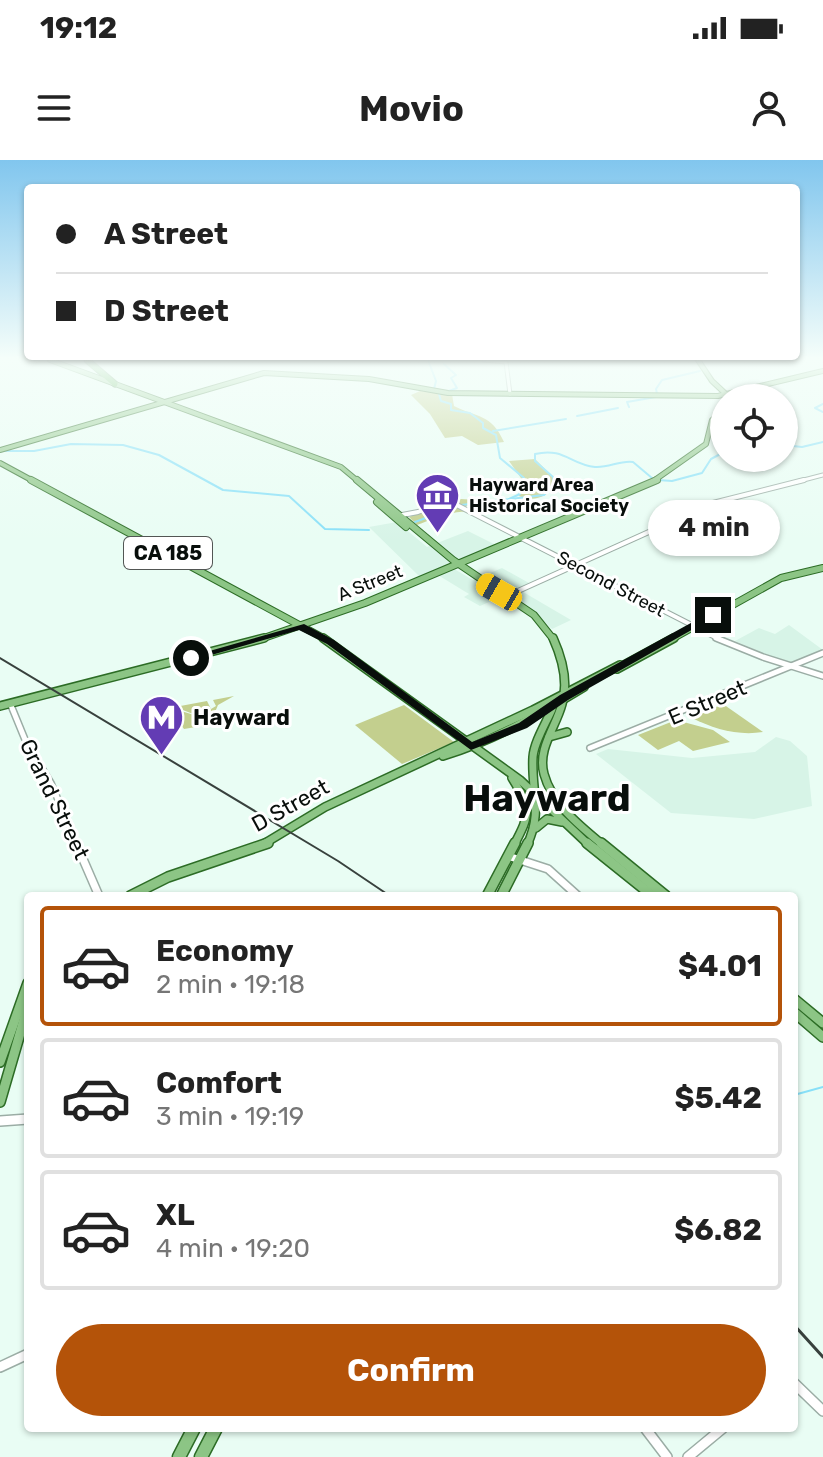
<!DOCTYPE html>
<html lang="en">
<head>
<meta charset="utf-8">
<style>
	body { margin:0; font-family:Rubik,sans-serif; background:#f2f2f2; color:#222; height:100vh; display:flex; flex-direction:column; font-size:30px; white-space:nowrap }
	* { box-sizing:border-box; margin:0 }
	p { font-size:26px; color:#767676 }
	.icon { flex:none; width:44px; height:44px; fill:none; stroke:currentColor; stroke-width:2; stroke-linecap:round; stroke-linejoin:round }
	.map { position:relative; flex:1; overflow:hidden }
	.details { position:absolute; left:24px; top:732px; width:774px; height:540px; display:flex; flex-direction:column; background:#fff; border-radius:8px; box-shadow:0 2px 6px #0004 }
	.details>* { flex:none }
	.top-card { position:absolute; left:24px; top:24px; width:776px; height:176px; border-radius:8px; box-shadow:0 2px 6px #0004; display:grid; align-content:center; height:176px; padding:0 32px; background:#fff }
	.tools { position:absolute; left:710px; top:224px; display:grid; gap:16px }
	.tools a { display:grid; place-items:center; width:88px; height:88px; border-radius:50%; background:#fff; box-shadow:0 2px 6px #0004; font-size:40px }
	.end { position:absolute; width:36px; height:36px; margin:-18px; border:10px solid #080e0b; background:#fff; box-shadow:0 0 0 4px #fff }
	.from { border-radius:50% }
	.bubble { position:absolute; height:56px; border-radius:28px; background:#fff; box-shadow:0 2px 6px #0004; font-size:26px; font-weight:700; line-height:56px; text-align:center }
	.car { position:absolute; width:24px; height:48px; margin:-24px -12px; border-radius:10px; box-shadow:0 0 6px 2px #0007; background:linear-gradient(#f5c518 24%,#345 0 40%,#f5c518 0 76%,#345 0 86%,#f5c518 0) }
	.top-card b { display:flex; align-items:center; gap:28px; height:76px; font-size:30px }
	.top-card b+b { border-top:2px solid #e0e0e0 }
	.top-card i { width:20px; height:20px; background:#222 }
	ul { padding:14px 0 0; list-style:none }
	li { display:flex; align-items:center; gap:24px; height:120px; margin:0 16px 12px; padding:0 16px; border:4px solid #e0e0e0; border-radius:8px }
	li div { flex:1 }
	li b { display:block; font-size:30px }
	li em { font-style:normal; font-weight:700 }
	li.active { border-color:#b45309 }
	li>.icon { width:72px; height:72px; stroke-width:1.5 }
	.cta { display:flex; gap:16px; margin-top:auto; padding:16px 32px }
	.cta a { flex:1; height:92px; border-radius:48px; background:#b45309; color:#fff; font-size:32px; font-weight:700; line-height:92px; text-align:center }
	.status { display:flex; justify-content:space-between; align-items:center; height:56px; padding:0 40px; background:#fff; direction:ltr }
	.status svg { height:22px; fill:currentColor }
	header { display:flex; justify-content:space-between; align-items:center; height:104px; padding:0 32px; background:#fff; font-size:36px; font-weight:700 }
	.map>svg:first-child { display:block }
	.built { fill:#d7f4e7 }
	.green { fill:#c3cf8e }
	.lines { fill:none; stroke-linecap:round; stroke-linejoin:round }
	.stream { stroke:#88e0f8; stroke-width:2 }
	.minor-far4-casing { stroke:#9bada5; stroke-width:5 }
	.minor-far3-casing { stroke:#9bada5; stroke-width:6 }
	.minor-far2-casing { stroke:#9bada5; stroke-width:8 }
	.minor-far1-casing { stroke:#9bada5; stroke-width:10 }
	.minor-casing { stroke:#9bada5; stroke-width:12 }
	.major-far4-casing { stroke:#2c6c25; stroke-width:6 }
	.major-far3-casing { stroke:#2c6c25; stroke-width:8 }
	.major-far2-casing { stroke:#2c6c25; stroke-width:10 }
	.major-far1-casing { stroke:#2c6c25; stroke-width:12 }
	.major-casing { stroke:#2c6c25; stroke-width:15 }
	.highway-casing { stroke:#2c6c25; stroke-width:7 }
	.minor-far4 { stroke:#fff; stroke-width:3 }
	.minor-far3 { stroke:#fff; stroke-width:4 }
	.minor-far2 { stroke:#fff; stroke-width:5 }
	.minor-far1 { stroke:#fff; stroke-width:7 }
	.minor { stroke:#fff; stroke-width:9 }
	.major-far4 { stroke:#8cc585; stroke-width:4 }
	.major-far3 { stroke:#8cc585; stroke-width:6 }
	.major-far2 { stroke:#8cc585; stroke-width:7 }
	.major-far1 { stroke:#8cc585; stroke-width:9 }
	.major { stroke:#8cc585; stroke-width:12 }
	.highway { stroke:#3f9f33; stroke-width:5 }
	.rail-far1 { stroke:#38413d; stroke-width:2 }
	.rail { stroke:#38413d; stroke-width:3 }
	.route { fill:#080e0b }
	.labels { text-anchor:middle; stroke-width:6; stroke-linejoin:round; paint-order:stroke }
	.far-poi-label { font-size:18px; font-weight:bold; fill:#080e0b; stroke:#fff; text-anchor:start }
	.far-street-label { font-size:18px; fill:#080e0b; stroke:#fff }
	.shield { fill:#fff; stroke:#525654; stroke-width:2 }
	.shield-label { font-size:20px; font-weight:bold; fill:#080e0b }
	.street-label { font-size:22px; fill:#080e0b; stroke:#fff }
	.poi-label { font-size:22px; font-weight:bold; fill:#080e0b; stroke:#fff; text-anchor:start }
	.town-label { font-size:38px; font-weight:bold; fill:#080e0b; stroke:#fff }
</style>
</head>
<body>
<div class="status"><b>19:12</b><svg viewBox="0 0 49 12"><path d="M0 12V9h3v3zM5 12V6h3v6zM10 12V3h3v9zM15 12V0h3v12zM26 1h20v11H26zM47 4h2v5h-2z"/></svg></div>
<header><svg class="icon" aria-label="menu" viewBox="0 0 24 24"><path d="M4 6h16M4 12h16M4 18h16"/></svg>Movio<svg class="icon" aria-label="person" viewBox="0 0 24 24"><circle cx="12" cy="8" r="4"/><path d="M4 21q1-7 8-7t8 7"/></svg></header>
<div class="map">
<svg width="823" height="1297" viewBox="0 0 823 1297">
	<rect width="100%" height="100%" fill="#e9fdf4"/>
	<g class="built">
		<polygon points="397,362 427,387 468,371 496,385 449,406 473,420 502,408 529,423 518,429 571,460 552,469 528,446 509,433 480,446 464,437 469,434 433,412 420,417 369,367"/>
		<polygon points="789,465 823,490 788,504 735,481 759,468 775,474"/>
		<polygon points="776,577 790,581 807,596 812,646 754,659 671,653 596,594 608,589 692,598 755,592"/>
	</g>
	<g class="green">
		<path d="M420 231 452 234 454 246C477 258 491 253 504 282L478 285 462 276 445 278 430 254 411 235Z"/>
		<path d="M535 299 553 317 554 325C547 338 533 342 519 336L523 321 509 301Z"/>
		<path d="M461 339 494 341 460 347 465 352C454 350 430 360 417 365L409 357Z"/>
		<polygon points="234,536 218,545 213,557 203,556 212,559 202,566 184,569 172,552 181,551 201,557 175,547 207,541 211,549 216,546 213,540"/>
		<path d="M723 544 763 572C738 576 714 569 692 558Z"/>
		<polygon points="404,545 454,582 402,604 355,565"/>
		<polygon points="676,560 713,570 730,582 693,591 679,581 658,590 638,575"/>
	</g>
	<g class="lines">
		<g class="stream">
			<polyline points="428,200 436,221 434,229"/>
			<polyline points="444,204 456,215 451,218 457,228 449,231"/>
			<polyline points="439,234 441,241 451,244 451,250 470,253 483,263 483,268 496,275 500,298 524,318 515,325 520,334 509,339"/>
			<polyline points="657,234 656,229 662,220 700,211"/>
			<polyline points="823,244 815,248 823,252"/>
			<polyline points="629,247 627,242 656,237"/>
			<polyline points="577,256 618,248"/>
			<polyline points="724,266 718,273 724,287"/>
			<polyline points="493,271 566,259"/>
			<polyline points="784,285 802,287 823,282"/>
			<polyline points="1,291 34,291 71,284 123,285 159,295 223,330 289,336 325,369 369,370"/>
			<polyline points="658,320 672,321 702,313 711,299 724,292"/>
			<path d="M461 345 544 335 554 324 553 317 535 301V294C564 287 571 305 595 307 609 308 620 300 633 302L652 318"/>
			<polyline points="415,362 455,347"/>
			<polyline points="794,935 823,927"/>
		</g>
		<defs>
			<g id="minor-far4">
				<polyline points="484,200 506,202 510,234"/>
				<polyline points="796,322 823,315"/>
			</g>
			<g id="minor-far3">
				<polyline points="397,356 418,352 447,340 721,480"/>
				<polyline points="507,436 713,343 804,320"/>
			</g>
			<g id="minor-far2">
				<polyline points="716,478 763,497 823,516"/>
				<polyline points="10,543 26,582 51,623 77,685"/>
				<polyline points="590,588 823,493"/>
			</g>
			<g id="minor-far1">
				<polyline points="76,683 99,736"/>
				<polyline points="508,696 548,709 578,736"/>
			</g>
			<g id="minor">
				<polyline points="0,961 28,959"/>
				<polyline points="0,1207 28,1194"/>
				<polyline points="794,1223 823,1251"/>
				<polyline points="645,1268 667,1297"/>
				<polyline points="688,1297 723,1268"/>
			</g>
			<g id="major-far4">
				<polyline points="50,200 341,307 359,322"/>
				<polyline points="698,200 712,221 728,236"/>
				<polyline points="0,290 264,213 369,219 448,233 718,236 823,211"/>
				<polyline points="0,303 35,322"/>
				<polyline points="652,322 706,284 712,260 724,250"/>
			</g>
			<g id="major-far3">
				<polyline points="31,320 327,480"/>
				<polyline points="357,320 453,400 534,455 554,480"/>
				<polyline points="377,342 406,367"/>
				<polyline points="258,480 365,443 657,320"/>
				<polyline points="670,480 781,418 823,408"/>
			</g>
			<g id="major-far2">
				<polyline points="323,478 520,620 589,685"/>
				<path d="M553 478C562 498 569 521 562 544 556 567 537 589 544 614 552 644 580 666 603 685"/>
				<polyline points="617,509 674,478"/>
				<polyline points="0,546 264,478"/>
				<polyline points="549,577 567,572"/>
				<path d="M443 596C495 580 538 555 584 527"/>
				<path d="M512 618C531 649 531 653 514 685"/>
				<polyline points="536,668 547,659 562,662"/>
				<polyline points="262,685 325,647 533,550 620,505"/>
				<path d="M527 685C543 652 531 631 533 597 534 582 546 563 552 549"/>
			</g>
			<g id="major-far1">
				<polyline points="587,683 653,736"/>
				<polyline points="601,683 666,736"/>
				<polyline points="130,736 168,717 268,683"/>
				<polyline points="487,736 515,683"/>
				<polyline points="501,736 528,683"/>
				<polyline points="794,839 823,863"/>
				<polyline points="794,852 823,877"/>
				<polyline points="0,902 28,823"/>
				<polyline points="0,942 28,846"/>
			</g>
			<g id="major">
				<polyline points="179,1297 194,1268"/>
				<polyline points="201,1297 216,1268"/>
			</g>
			<polyline id="highway" points="87,200 115,224"/>
		</defs>
		<use href="#minor-far4" class="minor-far4-casing"/>
		<use href="#minor-far3" class="minor-far3-casing"/>
		<use href="#minor-far2" class="minor-far2-casing"/>
		<use href="#minor-far1" class="minor-far1-casing"/>
		<use href="#minor" class="minor-casing"/>
		<use href="#major-far4" class="major-far4-casing"/>
		<use href="#major-far3" class="major-far3-casing"/>
		<use href="#major-far2" class="major-far2-casing"/>
		<use href="#major-far1" class="major-far1-casing"/>
		<use href="#major" class="major-casing"/>
		<use href="#highway" class="highway-casing"/>
		<use href="#minor-far4" class="minor-far4"/>
		<use href="#minor-far3" class="minor-far3"/>
		<use href="#minor-far2" class="minor-far2"/>
		<use href="#minor-far1" class="minor-far1"/>
		<use href="#minor" class="minor"/>
		<use href="#major-far4" class="major-far4"/>
		<use href="#major-far3" class="major-far3"/>
		<use href="#major-far2" class="major-far2"/>
		<use href="#major-far1" class="major-far1"/>
		<use href="#major" class="major"/>
		<use href="#highway" class="highway"/>
		<polyline class="rail-far1" points="0,498 338,701 390,736"/>
		<polyline class="rail" points="794,1165 823,1197"/>
	</g>
	<linearGradient id="sky" x2="0" y2="1"><stop stop-color="#81c6ee"/><stop offset="0.52" stop-color="#f5fefa"/><stop offset="1" stop-color="#f5fefa" stop-opacity="0"/></linearGradient>
	<rect width="823" height="381" fill="url(#sky)"/>
	<polygon class="route" points="709,453 718,455 568,540 527,568 471,590 327,484 299,470 194,500 185,498 304,464 334,480 472,582 519,563 560,535"/>
	<defs>
		<symbol id="museum-pin" viewBox="-11 -11 22 30"><path d="M0 17L-7.5 6A9.5 9.5 0 1 1 7.5 6Z" fill="#633cb4" stroke="#fff"/><path d="M0-6L6-3V-2H-6V-3ZM-5-1h2V3h-2ZM-1-1h2V3h-2ZM3-1h2V3H3ZM-6 4H6V6H-6Z" fill="#fff"/></symbol>
		<symbol id="metro-pin" viewBox="-11 -11 22 30"><path d="M0 17L-7.5 6A9.5 9.5 0 1 1 7.5 6Z" fill="#633cb4" stroke="#fff"/><path d="M-5.5 5V-5H-3L0 0L3-5H5.5V5H3V-.5L0 4L-3-.5V5Z" fill="#fff"/></symbol>
	</defs>
	<g fill-rule="evenodd">
		<use href="#museum-pin" x="412" y="310" width="51" height="69"/>
		<use href="#metro-pin" x="136" y="532" width="51" height="69"/>
	</g>
	<g class="labels">
		<g class="far-poi-label">
			<text x="469" y="331">Hayward Area<tspan x="469" dy="21">Historical Society</tspan></text>
		</g>
		<g class="far-street-label">
			<text transform="translate(370 423) rotate(-22)" y="6">A Street</text>
			<text transform="translate(611 424) rotate(28)" y="6">Second Street</text>
		</g>
		<rect class="shield" x="124" y="377" width="88" height="32" rx="6"/>
		<g class="shield-label">
			<text x="168" y="400">CA 185</text>
		</g>
		<g class="street-label">
			<text transform="translate(707 542) rotate(-23)" y="8">E Street</text>
			<text transform="translate(55 639) rotate(64)" y="8">Grand Street</text>
			<text transform="translate(290 645) rotate(-29)" y="8">D Street</text>
		</g>
		<g class="poi-label">
			<text x="193" y="565">Hayward</text>
		</g>
		<g class="town-label">
			<text x="547" y="651">Hayward</text>
		</g>
	</g>
</svg>
<div class="tools">
<a><svg class="icon" aria-label="locate" viewBox="0 0 24 24"><circle cx="12" cy="12" r="6"/><path d="M12 2v4M12 18v4M2 12h4M18 12h4"/></svg></a>
</div>
<i class="end from" style="left:191px;top:498px"></i>
<i class="end" style="left:713px;top:455px"></i>
<div class="bubble" style="left:648px;top:340px;width:132px">4 min</div>
<i class="car" style="left:499px;top:432px;rotate:300deg"></i>
<div class="top-card">
<b><i class="from"></i>A Street</b>
<b><i></i>D Street</b>
</div>
<section class="details">
<ul>
<li class="active"><svg class="icon" aria-label="car" viewBox="0 0 24 24"><path d="M5 17H2v-5l4-1 3-4h7l3 4 3 1v5h-3M9 17h6M6 11h13"/><circle cx="7" cy="17" r="2"/><circle cx="17" cy="17" r="2"/></svg><div><b>Economy</b><p>2 min · 19:18</p></div><em>$4.01</em></li>
<li><svg class="icon" aria-label="car" viewBox="0 0 24 24"><path d="M5 17H2v-5l4-1 3-4h7l3 4 3 1v5h-3M9 17h6M6 11h13"/><circle cx="7" cy="17" r="2"/><circle cx="17" cy="17" r="2"/></svg><div><b>Comfort</b><p>3 min · 19:19</p></div><em>$5.42</em></li>
<li><svg class="icon" aria-label="car" viewBox="0 0 24 24"><path d="M5 17H2v-5l4-1 3-4h7l3 4 3 1v5h-3M9 17h6M6 11h13"/><circle cx="7" cy="17" r="2"/><circle cx="17" cy="17" r="2"/></svg><div><b>XL</b><p>4 min · 19:20</p></div><em>$6.82</em></li>
</ul>
<div class="cta"><a>Confirm</a></div>
</section>
</div>
</body>
</html>
